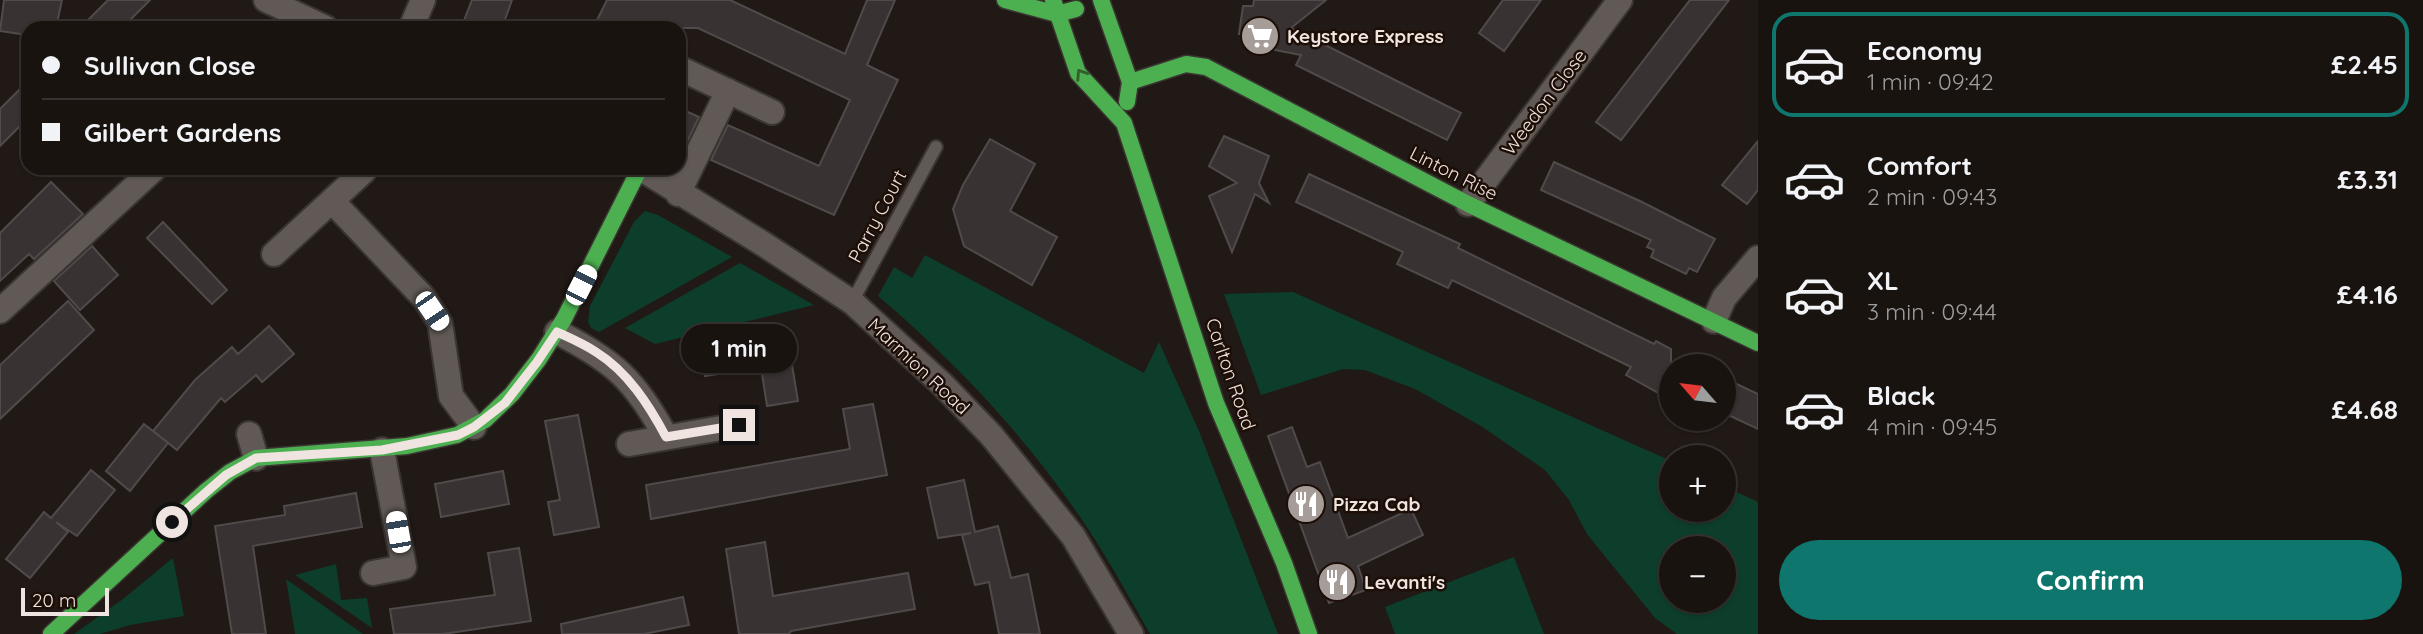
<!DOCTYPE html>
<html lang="en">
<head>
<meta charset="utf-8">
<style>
	body { margin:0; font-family:Quicksand,sans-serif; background:#26201e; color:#f1f3f6; height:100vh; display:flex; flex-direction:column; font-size:26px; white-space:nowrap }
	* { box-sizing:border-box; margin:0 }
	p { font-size:23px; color:#9f9e9f }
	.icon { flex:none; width:38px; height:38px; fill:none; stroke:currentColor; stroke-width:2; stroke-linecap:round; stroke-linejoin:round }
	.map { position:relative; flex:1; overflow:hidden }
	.panel { display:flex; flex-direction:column; background:#191310; width:665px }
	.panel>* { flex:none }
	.banner { position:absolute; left:21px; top:21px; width:665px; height:154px; border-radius:21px; box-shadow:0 2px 5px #0004,0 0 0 2px #373230; display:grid; align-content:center; height:154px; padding:0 21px; background:#191310 }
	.needle { width:46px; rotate:298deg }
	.fabs { position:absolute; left:1659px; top:354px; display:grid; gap:14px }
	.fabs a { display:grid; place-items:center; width:77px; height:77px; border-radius:50%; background:#191310; box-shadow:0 2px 5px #0004,0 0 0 2px #373230; font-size:35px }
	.scale { position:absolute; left:21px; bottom:18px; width:88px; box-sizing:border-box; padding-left:7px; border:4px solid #efe4df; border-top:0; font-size:19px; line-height:24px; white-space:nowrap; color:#efe4df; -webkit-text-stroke:5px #1d0e07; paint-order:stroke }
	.end { position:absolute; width:32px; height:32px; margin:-16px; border:9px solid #efe4df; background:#111; box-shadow:0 0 0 4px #111 }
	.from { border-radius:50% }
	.bubble { position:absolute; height:49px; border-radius:24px; background:#191310; box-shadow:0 2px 5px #0004,0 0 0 2px #373230; font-size:23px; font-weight:800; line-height:49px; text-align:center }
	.car { position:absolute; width:21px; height:42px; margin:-21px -10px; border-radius:9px; box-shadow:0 0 5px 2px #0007; background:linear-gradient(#fff 24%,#345 0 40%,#fff 0 76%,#345 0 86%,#fff 0) }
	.banner b { display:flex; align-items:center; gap:24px; height:66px; font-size:26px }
	.banner b+b { border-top:2px solid #373230 }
	.banner i { width:18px; height:18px; background:#f1f3f6 }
	ul { padding:12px 0 0; list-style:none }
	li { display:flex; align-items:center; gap:21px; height:105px; margin:0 14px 10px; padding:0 7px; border:4px solid transparent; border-radius:21px }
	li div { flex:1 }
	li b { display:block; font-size:26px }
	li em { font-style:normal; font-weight:800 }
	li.selected { border-color:#0f766e }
	li>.icon { width:63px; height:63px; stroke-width:1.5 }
	.primary-button { display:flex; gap:14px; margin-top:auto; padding:14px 21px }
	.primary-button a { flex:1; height:80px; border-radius:42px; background:#0f766e; color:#fff; font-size:28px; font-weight:800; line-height:80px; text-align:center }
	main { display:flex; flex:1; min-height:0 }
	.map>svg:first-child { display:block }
	.green { fill:#0d3e2b; fill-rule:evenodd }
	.building { fill:#393232; stroke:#514a4a; stroke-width:2 }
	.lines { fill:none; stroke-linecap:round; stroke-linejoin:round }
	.lane-casing { stroke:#3b3532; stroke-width:16 }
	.street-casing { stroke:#3b3532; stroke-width:28 }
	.fast-casing { stroke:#3b3532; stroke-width:19 }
	.lane { stroke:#605956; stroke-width:12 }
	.street { stroke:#605956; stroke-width:24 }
	.fast { stroke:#4caf50; stroke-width:16 }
	.oneway { stroke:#345e2c }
	.route { stroke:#efe4df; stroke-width:9 }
	.labels { text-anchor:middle; stroke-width:5; stroke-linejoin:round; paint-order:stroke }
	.poi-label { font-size:19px; font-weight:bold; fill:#efe4df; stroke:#1d0e07; text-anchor:start }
	.street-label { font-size:19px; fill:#efe4df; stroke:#1d0e07 }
</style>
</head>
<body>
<main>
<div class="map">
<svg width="1758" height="634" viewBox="0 0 1758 634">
	<rect width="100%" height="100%" fill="#211915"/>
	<g class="green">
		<polygon points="645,211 658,215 732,257 599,332 591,328 588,322 590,306 634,222"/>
		<path d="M925 255 1144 373 1159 342 1199 431 1278 634H1150C1134 606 1119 578 1102 551 1043 455 964 369 878 296L894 267 912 278Z"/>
		<polygon points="740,263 814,305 655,344 625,328"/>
		<path d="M1293 292 1671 461V509H1724V486L1758 502V634H1677L1655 618 1587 534 1569 500 1545 470 1481 426 1415 389 1365 370 1343 369 1261 395 1224 294ZM1671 548H1724V600H1671Z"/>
		<polygon points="1514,557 1544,634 1395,634 1385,607"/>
		<polygon points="173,558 184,616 130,625 100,634 74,634 123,599"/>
		<polygon points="336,564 341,600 367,598 372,628 295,575"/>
		<polygon points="286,579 363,634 295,634"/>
	</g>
	<g class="building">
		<polygon points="4,0 62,0 56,28 28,28 28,35 0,31"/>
		<polygon points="108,0 150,0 122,28 80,28"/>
		<polygon points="472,0 512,0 502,28 461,28"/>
		<polygon points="607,0 730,0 845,54 867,0 895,0 867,65 898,80 834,215 711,160 728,125 819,166 850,100 698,28 593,28"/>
		<polygon points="1254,0 1326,0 1291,28 1461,113 1447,140 1296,65 1301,55 1244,44 1245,34 1239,34 1243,6 1253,6"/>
		<polygon points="1503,0 1541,0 1504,51 1479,33"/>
		<polygon points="1690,0 1729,0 1621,140 1596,122"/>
		<polygon points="28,81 28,118 0,146 0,109"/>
		<polygon points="679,108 699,117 684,148 679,146"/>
		<polygon points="1224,136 1269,156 1259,183 1269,203 1255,194 1232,252 1209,196 1237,183 1209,166"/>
		<polygon points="990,139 1035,164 1010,211 1057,237 1032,285 964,246 953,209 963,185"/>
		<polygon points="1758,141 1758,190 1747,204 1722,185"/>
		<polygon points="1554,162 1642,202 1715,239 1697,272 1689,268 1686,274 1651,257 1654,250 1647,247 1651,240 1541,190"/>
		<polygon points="1309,174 1460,244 1458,248 1654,344 1656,341 1671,349 1671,400 1626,375 1631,367 1452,280 1448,288 1397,264 1403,252 1296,202"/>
		<polygon points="51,182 83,214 34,259 29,254 0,281 0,233"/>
		<polygon points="163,222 227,290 212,304 147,238"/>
		<polygon points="92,246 118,275 80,310 54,281"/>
		<polygon points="68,301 94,330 0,419 0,365"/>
		<polygon points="269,326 294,354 262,382 256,375 225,402 221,398 177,450 153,431 195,380 232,347 238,354"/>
		<polygon points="786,329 798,401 767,406 761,367 705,376 699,344"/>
		<polygon points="1724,378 1758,394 1758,429 1724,413"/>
		<polygon points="873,404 887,475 651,519 646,485 850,449 843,409"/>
		<polygon points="578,415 599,527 554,535 548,502 560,500 545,421"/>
		<polygon points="144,424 168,443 130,491 106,471"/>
		<polygon points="1292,427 1307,467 1320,462 1348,538 1411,509 1423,535 1358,566 1366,590 1329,603 1268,436"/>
		<polygon points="91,470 115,490 77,536 56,522 68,532 30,578 6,559 44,512 51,518"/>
		<polygon points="503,471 509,504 441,517 435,484"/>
		<polygon points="964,480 975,532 998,526 1011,578 1028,574 1040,634 999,634 989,582 975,585 962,535 971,533 938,538 927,488"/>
		<polygon points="356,493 362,527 253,546 266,634 232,634 215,526 285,515 284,506"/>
		<polygon points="765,542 773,596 908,573 915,609 791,631 789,634 739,634 726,549"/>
		<polygon points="519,548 531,621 443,634 394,634 390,609 495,595 488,553"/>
		<polygon points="683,597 689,625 644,634 562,634 561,624"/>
	</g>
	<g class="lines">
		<defs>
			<polyline id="lane" points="852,302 936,147"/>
			<g id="street">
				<polyline points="266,0 326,28"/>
				<polyline points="411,28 423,0"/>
				<polyline points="679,68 772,112"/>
				<polyline points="640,168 765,245 852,302 942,384 991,435 1073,536 1131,634"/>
				<polyline points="678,194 728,91"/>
				<polyline points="332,201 424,298 440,323 451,396 474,427"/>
				<polyline points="1468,204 1620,0"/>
				<polyline points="274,254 364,171"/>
				<polyline points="0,311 155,168"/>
				<polyline points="1714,321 1724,298 1758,258"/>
				<path d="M557 332C614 361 635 380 666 437"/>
				<polyline points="249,434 256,458"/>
				<polyline points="629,444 739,425"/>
				<polyline points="373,573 404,567 382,450"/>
			</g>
			<g id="fast">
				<polyline points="1005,0 1057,14 1076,9"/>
				<polyline points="1053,0 1078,73 1124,123 1216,403 1284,563 1309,634"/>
				<polyline points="1101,0 1130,82 1127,102"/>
				<polyline points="1130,82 1186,64 1206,67 1468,204 1758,343"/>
				<polyline points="51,634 206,491 230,472 256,458 407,446 457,435 485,420 512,394 539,359 564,319 640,168"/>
			</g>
		</defs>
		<use href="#lane" class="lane-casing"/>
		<use href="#street" class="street-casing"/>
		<use href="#fast" class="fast-casing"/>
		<use href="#lane" class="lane"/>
		<use href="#street" class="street"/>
		<use href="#fast" class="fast"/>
	</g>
	<defs><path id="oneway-chevron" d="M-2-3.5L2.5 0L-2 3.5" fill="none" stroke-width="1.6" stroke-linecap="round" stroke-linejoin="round" transform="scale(1.75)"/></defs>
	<use class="oneway" href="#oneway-chevron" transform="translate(1081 74) rotate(-123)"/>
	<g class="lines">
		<path class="route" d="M172 522 226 475 256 458 382 450 458 435 474 427 505 403 537 362 557 332C570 338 584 344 596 352 628 372 649 405 666 437L739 425"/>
	</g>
	<defs>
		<symbol id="supermarket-disc" viewBox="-11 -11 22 22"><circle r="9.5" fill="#a79d98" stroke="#1d0e07"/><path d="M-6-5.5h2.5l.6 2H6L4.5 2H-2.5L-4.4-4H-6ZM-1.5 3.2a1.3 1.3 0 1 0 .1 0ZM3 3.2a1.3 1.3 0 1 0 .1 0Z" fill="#fff"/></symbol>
		<symbol id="restaurant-disc" viewBox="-11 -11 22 22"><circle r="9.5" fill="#a79d98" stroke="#1d0e07"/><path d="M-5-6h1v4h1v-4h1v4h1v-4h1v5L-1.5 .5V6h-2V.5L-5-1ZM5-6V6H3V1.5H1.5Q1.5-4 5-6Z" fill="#fff"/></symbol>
	</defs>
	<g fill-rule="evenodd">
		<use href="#supermarket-disc" x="1238" y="14" width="44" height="44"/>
		<use href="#restaurant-disc" x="1284" y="482" width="44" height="44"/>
		<use href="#restaurant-disc" x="1315" y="560" width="44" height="44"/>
	</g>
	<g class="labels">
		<g class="poi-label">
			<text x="1287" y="43">Keystore Express</text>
			<text x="1333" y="511">Pizza Cab</text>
			<text x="1364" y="589">Levanti's</text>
		</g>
		<g class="street-label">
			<text transform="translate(1544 102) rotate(-53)" y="7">Weedon Close</text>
			<text transform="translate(1454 173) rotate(27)" y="7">Linton Rise</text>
			<text transform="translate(877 216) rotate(-62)" y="7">Parry Court</text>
			<text transform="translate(919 366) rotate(43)" y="7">Marmion Road</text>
			<text transform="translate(1231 374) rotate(71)" y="7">Carlton Road</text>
		</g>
	</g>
</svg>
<div class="fabs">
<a><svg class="needle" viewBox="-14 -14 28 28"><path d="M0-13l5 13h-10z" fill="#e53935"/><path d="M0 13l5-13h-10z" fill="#9f9e9f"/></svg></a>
<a>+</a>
<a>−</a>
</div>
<div class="scale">20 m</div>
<i class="end from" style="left:172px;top:522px"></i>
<i class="end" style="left:739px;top:425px"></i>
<div class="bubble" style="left:681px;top:324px;width:116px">1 min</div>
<i class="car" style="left:581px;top:285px;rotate:27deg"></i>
<i class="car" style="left:432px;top:311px;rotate:146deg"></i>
<i class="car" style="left:398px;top:532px;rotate:350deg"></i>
<div class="banner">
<b><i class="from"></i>Sullivan Close</b>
<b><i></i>Gilbert Gardens</b>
</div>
</div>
<section class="panel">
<ul>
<li class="selected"><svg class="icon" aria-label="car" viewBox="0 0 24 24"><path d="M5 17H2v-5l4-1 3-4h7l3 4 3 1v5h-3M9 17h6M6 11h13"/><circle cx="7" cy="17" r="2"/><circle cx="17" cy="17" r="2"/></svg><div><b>Economy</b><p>1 min · 09:42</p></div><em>£2.45</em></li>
<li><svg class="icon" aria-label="car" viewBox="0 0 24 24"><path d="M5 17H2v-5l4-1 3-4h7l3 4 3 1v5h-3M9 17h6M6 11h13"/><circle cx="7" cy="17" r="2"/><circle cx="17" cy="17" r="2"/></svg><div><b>Comfort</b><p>2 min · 09:43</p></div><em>£3.31</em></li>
<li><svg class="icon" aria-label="car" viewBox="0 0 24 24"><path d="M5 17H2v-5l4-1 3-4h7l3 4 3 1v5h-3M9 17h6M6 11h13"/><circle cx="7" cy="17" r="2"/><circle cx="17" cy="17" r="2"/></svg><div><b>XL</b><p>3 min · 09:44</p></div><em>£4.16</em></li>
<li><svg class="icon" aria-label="car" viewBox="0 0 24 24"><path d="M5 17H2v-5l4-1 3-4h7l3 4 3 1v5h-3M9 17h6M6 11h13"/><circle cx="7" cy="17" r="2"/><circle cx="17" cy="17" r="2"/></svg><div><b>Black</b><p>4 min · 09:45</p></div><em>£4.68</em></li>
</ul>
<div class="primary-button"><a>Confirm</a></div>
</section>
</main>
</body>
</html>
